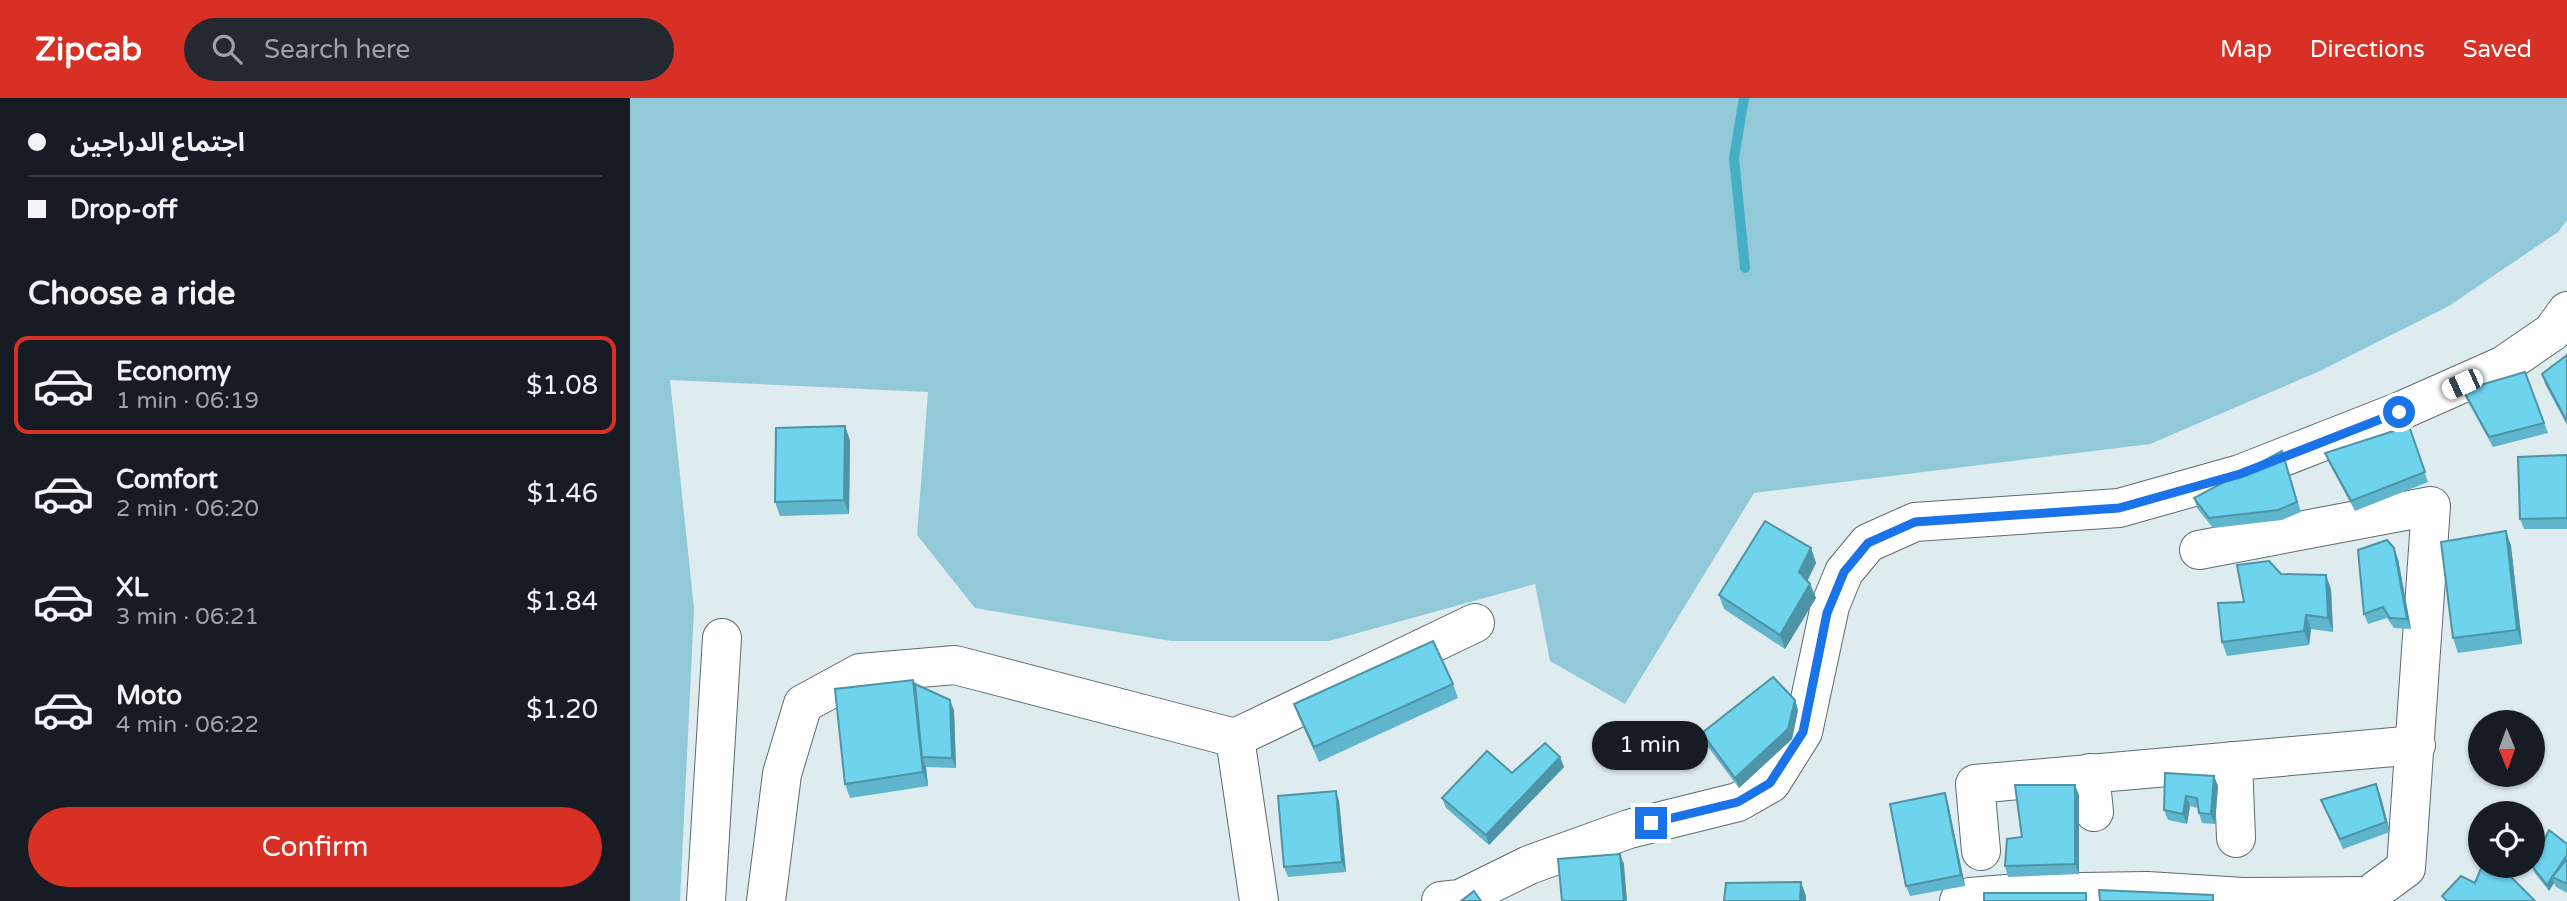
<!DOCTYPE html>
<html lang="en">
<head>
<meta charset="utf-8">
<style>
	body { margin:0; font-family:"Varela Round","Noto Sans Arabic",sans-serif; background:#242831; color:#f1f3f6; height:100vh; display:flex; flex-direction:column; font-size:26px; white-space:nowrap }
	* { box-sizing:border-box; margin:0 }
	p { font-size:23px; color:#9ea1a6 }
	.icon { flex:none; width:38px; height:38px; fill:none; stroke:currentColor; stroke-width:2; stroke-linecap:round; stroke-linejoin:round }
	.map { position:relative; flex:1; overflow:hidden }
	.panel { display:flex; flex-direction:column; background:#171b24; width:630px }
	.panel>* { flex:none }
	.top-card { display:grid; align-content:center; height:154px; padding:0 28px; background:#171b24 }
	.needle { width:46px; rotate:179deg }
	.controls { position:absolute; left:1838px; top:612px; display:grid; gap:14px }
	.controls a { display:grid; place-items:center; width:77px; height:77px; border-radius:50%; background:#171b24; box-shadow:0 2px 5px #0004; font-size:35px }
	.end { position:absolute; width:32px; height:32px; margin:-16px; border:9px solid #1a73e8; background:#fff; box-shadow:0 0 0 4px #fff }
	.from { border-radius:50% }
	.bubble { position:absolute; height:49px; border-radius:24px; background:#171b24; box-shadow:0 2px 5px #0004; font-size:23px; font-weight:600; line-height:49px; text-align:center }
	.car { position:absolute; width:21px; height:42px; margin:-21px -10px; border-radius:9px; box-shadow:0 0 5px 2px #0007; background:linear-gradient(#fff 24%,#345 0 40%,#fff 0 76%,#345 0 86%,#fff 0) }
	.top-card b { display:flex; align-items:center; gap:24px; height:66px; font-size:26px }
	.top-card b+b { border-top:2px solid #363941 }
	.top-card i { width:18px; height:18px; background:#f1f3f6 }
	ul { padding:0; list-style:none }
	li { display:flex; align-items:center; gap:21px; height:98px; margin:0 14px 10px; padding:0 14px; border:4px solid transparent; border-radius:14px }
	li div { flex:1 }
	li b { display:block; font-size:26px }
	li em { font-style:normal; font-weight:600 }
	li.active { border-color:#d93025 }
	li>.icon { width:63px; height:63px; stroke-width:1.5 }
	h2 { padding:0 28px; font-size:32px; line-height:84px }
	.action { display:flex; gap:14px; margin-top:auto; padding:14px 28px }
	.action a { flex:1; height:80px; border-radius:42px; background:#d93025; color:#fff; font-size:28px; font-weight:600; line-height:80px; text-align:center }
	header { display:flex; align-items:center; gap:42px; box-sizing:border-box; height:98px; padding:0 35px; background:#d93025; color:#fff }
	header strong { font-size:33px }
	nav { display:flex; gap:38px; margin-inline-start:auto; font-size:24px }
	.search { width:490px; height:63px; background:#242831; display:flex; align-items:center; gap:18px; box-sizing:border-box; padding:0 24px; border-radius:38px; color:#9ea1a6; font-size:26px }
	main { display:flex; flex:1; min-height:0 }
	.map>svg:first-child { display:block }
	.green { fill:#91c9d9 }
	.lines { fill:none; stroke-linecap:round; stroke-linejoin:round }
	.stream { stroke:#47aec7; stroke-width:10 }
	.minor-casing { stroke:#5f6b6e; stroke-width:40 }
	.minor { stroke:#fff; stroke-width:38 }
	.wall { fill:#5fb5cc }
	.shaded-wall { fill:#4d94a6 }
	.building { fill:#6ed3ed; stroke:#4d94a6; stroke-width:2 }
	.route { stroke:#1a73e8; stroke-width:9 }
</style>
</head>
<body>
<header>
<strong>Zipcab</strong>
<div class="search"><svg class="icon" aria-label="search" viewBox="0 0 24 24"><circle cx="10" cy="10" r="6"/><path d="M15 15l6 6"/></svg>Search here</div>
<nav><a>Map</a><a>Directions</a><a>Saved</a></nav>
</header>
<main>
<section class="panel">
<div class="top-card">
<b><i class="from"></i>اجتماع الدراجين</b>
<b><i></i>Drop-off</b>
</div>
<h2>Choose a ride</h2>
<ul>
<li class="active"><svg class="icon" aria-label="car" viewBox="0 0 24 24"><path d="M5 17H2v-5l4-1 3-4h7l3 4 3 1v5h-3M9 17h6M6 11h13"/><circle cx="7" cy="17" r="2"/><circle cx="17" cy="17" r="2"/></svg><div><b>Economy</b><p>1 min · 06:19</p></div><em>$1.08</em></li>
<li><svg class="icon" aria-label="car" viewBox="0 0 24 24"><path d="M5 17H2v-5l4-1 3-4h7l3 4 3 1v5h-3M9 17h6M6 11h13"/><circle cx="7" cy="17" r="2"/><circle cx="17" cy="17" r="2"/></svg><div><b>Comfort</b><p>2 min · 06:20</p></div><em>$1.46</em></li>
<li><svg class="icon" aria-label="car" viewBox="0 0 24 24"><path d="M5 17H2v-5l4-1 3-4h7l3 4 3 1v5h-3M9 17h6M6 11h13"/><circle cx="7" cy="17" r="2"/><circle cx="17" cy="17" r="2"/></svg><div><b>XL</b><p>3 min · 06:21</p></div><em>$1.84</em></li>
<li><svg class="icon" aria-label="car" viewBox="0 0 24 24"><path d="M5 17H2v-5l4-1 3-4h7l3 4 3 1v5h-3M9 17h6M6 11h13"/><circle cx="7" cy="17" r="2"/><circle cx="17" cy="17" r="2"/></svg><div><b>Moto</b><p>4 min · 06:22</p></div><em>$1.20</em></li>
</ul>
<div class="action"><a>Confirm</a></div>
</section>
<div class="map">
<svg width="1937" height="803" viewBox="0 0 1937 803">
	<rect width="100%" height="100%" fill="#deebef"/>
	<polygon class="green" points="0,0 1937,0 1937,122 1928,134 1819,208 1690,273 1520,346 1124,395 995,606 920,563 905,486 699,543 541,543 345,510 287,437 298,294 40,282 64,511 50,803 0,803"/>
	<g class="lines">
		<polyline class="stream" points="1114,0 1104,60 1115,170"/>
		<defs>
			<g id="minor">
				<polyline points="1569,452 1801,408 1776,770 1731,803"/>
				<polyline points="605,640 629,803"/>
				<polyline points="1603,663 1606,740"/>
				<polyline points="1460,675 1464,714"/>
				<polyline points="1351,753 1345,686 1786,647"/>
				<polyline points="76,803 92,540"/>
				<polyline points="136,803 152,676 173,606 230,575 325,567 605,640 845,525"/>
				<polyline points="811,803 830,801 899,767 999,731 1108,704 1141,685 1173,634 1200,508 1214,474 1238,445 1285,424 1489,410 1610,376 1768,314 1874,267 1922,234 1937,213"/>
				<polyline points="1329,803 1340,799 1389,795 1517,793 1613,799 1738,798"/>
			</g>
		</defs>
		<use href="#minor" class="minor-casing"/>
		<use href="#minor" class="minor"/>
	</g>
	<g class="wall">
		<polygon points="1937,257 1937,327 1915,286 1912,276"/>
		<polygon points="1895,274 1918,335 1863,349 1837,302 1833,292"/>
		<polygon points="1779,328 1798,384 1725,413 1699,365 1695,355"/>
		<polygon points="220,342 219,416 150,418 145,404"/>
		<polygon points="1652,353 1671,414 1652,422 1583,430 1567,410 1564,400"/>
		<polygon points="1937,357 1937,431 1894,431 1890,421"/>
		<polygon points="1876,433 1881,448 1892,546 1828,555 1823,540"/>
		<polygon points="1181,450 1186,465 1177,482 1180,486 1186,500 1155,551 1094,511 1089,497"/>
		<polygon points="1768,461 1781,531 1764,530 1757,520 1738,526 1734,516"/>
		<polygon points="1651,476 1701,491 1703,534 1681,531 1679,547 1597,558 1592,544 1614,504"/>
		<polygon points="283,582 285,586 324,612 326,670 296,669 298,688 220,700 215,686"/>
		<polygon points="823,586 828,600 689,664 669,620 664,606"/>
		<polygon points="1165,602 1168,612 1162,641 1109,690 1075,645 1072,635"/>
		<polygon points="934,669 859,747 816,710 812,700 882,675"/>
		<polygon points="1584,678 1588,688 1585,726 1572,725 1569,715 1568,710 1560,708 1557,726 1538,722 1534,712"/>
		<polygon points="1750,696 1760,734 1713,751 1691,702"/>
		<polygon points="1449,697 1449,776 1378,779 1375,768 1392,739"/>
		<polygon points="709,703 716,774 658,779 654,769"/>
		<polygon points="1318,705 1335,788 1280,798 1276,788"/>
		<polygon points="1937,746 1937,795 1926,789 1924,785 1919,793 1904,774 1902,768"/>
	</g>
	<g class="shaded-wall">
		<polygon points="215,328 220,342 219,416 214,402"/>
		<polygon points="1876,433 1881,448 1892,546 1887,532"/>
		<polygon points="1181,450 1186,465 1175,488 1169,474"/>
		<polygon points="1764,450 1768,461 1781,531 1777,521"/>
		<polygon points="1696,477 1701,491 1703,534 1698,520"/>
		<polygon points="1180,486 1186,500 1155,551 1150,537"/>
		<polygon points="1676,517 1681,531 1679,547 1674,533"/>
		<polygon points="283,582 289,596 292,659 296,669 298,688 293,674"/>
		<polygon points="320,602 324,612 326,670 322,660"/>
		<polygon points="1165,602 1168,612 1162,641 1109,690 1105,680"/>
		<polygon points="930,659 934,669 859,747 856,737"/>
		<polygon points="1584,678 1588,688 1585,726 1581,716"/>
		<polygon points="1746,686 1750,696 1760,734 1756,724"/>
		<polygon points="1445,687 1449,697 1449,776 1445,766"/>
		<polygon points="706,693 709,703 716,774 712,764"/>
		<polygon points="1315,695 1318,705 1335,788 1331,777"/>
		<polygon points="1556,698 1560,708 1557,726 1553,716"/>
		<polygon points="990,756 994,766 997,803 994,803"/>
		<polygon points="1922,780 1924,785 1919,793 1917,787"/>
		<polygon points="1171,784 1176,798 1176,803 1170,803"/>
	</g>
	<g class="building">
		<polygon points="1937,257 1937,324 1912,276"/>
		<polygon points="1895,274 1914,325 1859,339 1833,292"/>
		<polygon points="215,328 214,402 145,404 146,330"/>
		<polygon points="1779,328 1795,374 1721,403 1695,355"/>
		<polygon points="1652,353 1667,404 1648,412 1579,420 1564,400"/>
		<polygon points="1937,357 1937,420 1890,421 1888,359"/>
		<polygon points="1135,423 1181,450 1169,474 1180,486 1150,537 1089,497"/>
		<polygon points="1876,433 1887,532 1823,540 1811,444"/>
		<polygon points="1757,442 1764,450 1777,521 1760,520 1753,509 1734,516 1728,452"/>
		<polygon points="1639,463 1651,476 1696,477 1698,520 1676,517 1674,533 1592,544 1588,505 1614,504 1607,467"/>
		<polygon points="803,543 823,586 684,649 664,606"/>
		<polygon points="1143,579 1165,602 1158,631 1105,680 1072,635"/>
		<polygon points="283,582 293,674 215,686 205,591"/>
		<polygon points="285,586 320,602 322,660 292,659"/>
		<polygon points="915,645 930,659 856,737 812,700 857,653 882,675"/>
		<polygon points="1535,675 1584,678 1581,716 1569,715 1567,700 1556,698 1553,716 1534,712"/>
		<polygon points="1746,686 1756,724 1710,741 1691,702"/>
		<polygon points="1385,687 1445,687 1445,766 1375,768 1377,741 1392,739"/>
		<polygon points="706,693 712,764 654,769 648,698"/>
		<polygon points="1315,695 1331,777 1276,788 1260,706"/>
		<polygon points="1919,732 1937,746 1937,757 1917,787 1902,768"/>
		<polygon points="990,756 994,803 932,803 928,761"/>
		<polygon points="1937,761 1937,786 1922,779"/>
		<polygon points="1852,768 1870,768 1905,803 1817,803 1812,798 1831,778 1845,785"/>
		<polygon points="1171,784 1170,803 1094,803 1096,785"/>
		<polygon points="1469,792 1583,797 1583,803 1470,803"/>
		<polygon points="844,793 851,803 831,803"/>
		<rect x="1354" y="795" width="102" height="8"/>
	</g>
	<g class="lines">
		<polyline class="route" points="1021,725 1108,704 1140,685 1173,634 1197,515 1207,491 1214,474 1238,445 1285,424 1489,410 1610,376 1769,314"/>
	</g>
</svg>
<div class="controls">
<a><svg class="needle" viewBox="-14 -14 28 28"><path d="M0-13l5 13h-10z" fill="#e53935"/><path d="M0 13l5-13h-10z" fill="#9ea1a6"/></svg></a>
<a><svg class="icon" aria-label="locate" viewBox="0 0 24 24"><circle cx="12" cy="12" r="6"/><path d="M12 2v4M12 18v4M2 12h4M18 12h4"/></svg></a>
</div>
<i class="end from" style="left:1769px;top:314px"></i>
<i class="end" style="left:1021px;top:725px"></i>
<div class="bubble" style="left:962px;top:623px;width:116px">1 min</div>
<i class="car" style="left:1832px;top:286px;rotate:246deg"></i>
</div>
</main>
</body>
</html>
